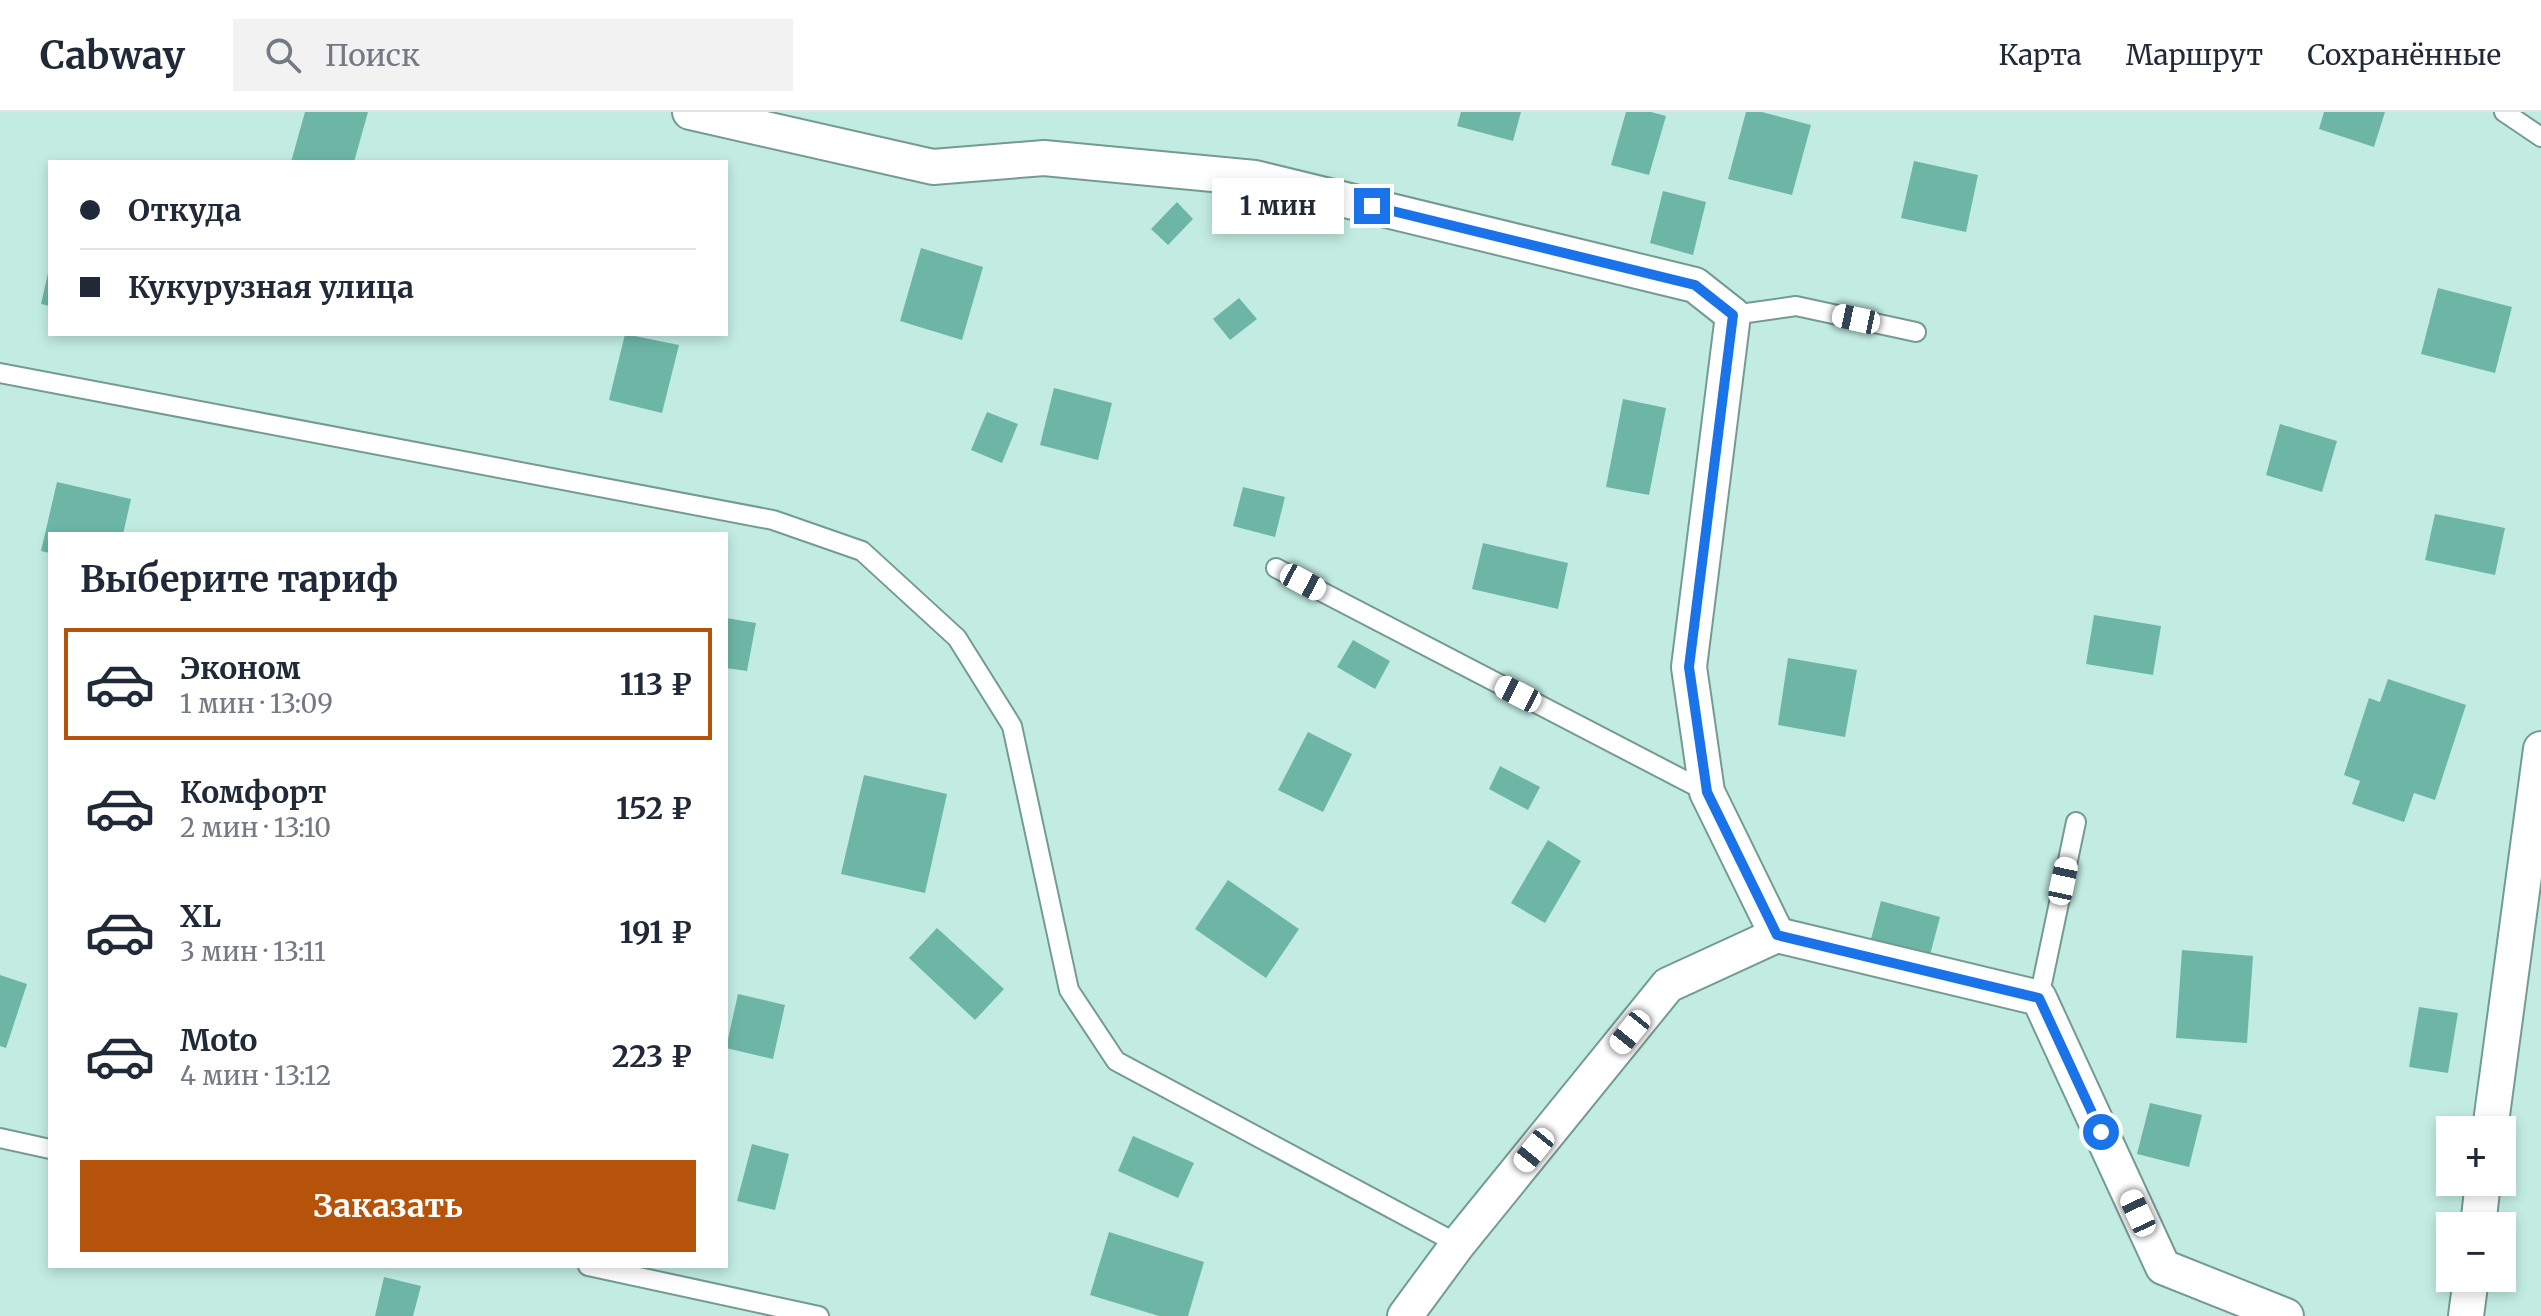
<!DOCTYPE html>
<html lang="ru">
<head>
<meta charset="utf-8">
<style>
	body { margin:0; font-family:Merriweather,serif; background:#f2f2f3; color:#1f2937; height:100vh; display:flex; flex-direction:column; font-size:30px; white-space:nowrap }
	* { box-sizing:border-box; margin:0 }
	p { font-size:26px; color:#747a83 }
	.icon { flex:none; width:44px; height:44px; fill:none; stroke:currentColor; stroke-width:2; stroke-linecap:round; stroke-linejoin:round }
	.map { position:relative; flex:1; overflow:hidden }
	.details { position:absolute; left:48px; top:420px; width:680px; height:736px; display:flex; flex-direction:column; background:#fff; border-radius:0px; box-shadow:0 4px 12px #0003 }
	.details>* { flex:none }
	.top-card { position:absolute; left:48px; top:48px; width:680px; height:176px; border-radius:0px; box-shadow:0 4px 12px #0003; display:grid; align-content:center; height:176px; padding:0 32px; background:#fff }
	.fabs { position:absolute; left:2436px; top:1004px; display:grid; gap:16px }
	.fabs a { display:grid; place-items:center; width:80px; height:80px; border-radius:0px; background:#fff; box-shadow:0 4px 12px #0003; font-size:40px }
	.end { position:absolute; width:36px; height:36px; margin:-18px; border:10px solid #1a73e8; background:#fff; box-shadow:0 0 0 4px #fff }
	.from { border-radius:50% }
	.bubble { position:absolute; height:56px; border-radius:0px; background:#fff; box-shadow:0 4px 12px #0003; font-size:26px; font-weight:700; line-height:56px; text-align:center }
	.car { position:absolute; width:24px; height:48px; margin:-24px -12px; border-radius:10px; box-shadow:0 0 6px 2px #0007; background:linear-gradient(#fff 24%,#345 0 40%,#fff 0 76%,#345 0 86%,#fff 0) }
	.top-card b { display:flex; align-items:center; gap:28px; height:76px; font-size:30px }
	.top-card b+b { border-top:2px solid #e0e1e3 }
	.top-card i { width:20px; height:20px; background:#1f2937 }
	ul { padding:0; list-style:none }
	li { display:flex; align-items:center; gap:24px; height:112px; margin:0 16px 12px; padding:0 16px; border:4px solid transparent; border-radius:0px }
	li div { flex:1 }
	li b { display:block; font-size:30px }
	li em { font-style:normal; font-weight:700 }
	li.on { border-color:#b45309 }
	li>.icon { width:72px; height:72px; stroke-width:1.5 }
	h2 { padding:0 32px; font-size:36px; line-height:96px }
	.cta { display:flex; gap:16px; margin-top:auto; padding:16px 32px }
	.cta a { flex:1; height:92px; border-radius:0px; background:#b45309; color:#fff; font-size:32px; font-weight:700; line-height:92px; text-align:center }
	header { display:flex; align-items:center; gap:48px; box-sizing:border-box; height:112px; padding:0 40px; background:#fff; border-bottom:2px solid #e0e1e3 }
	header strong { font-size:38px }
	nav { display:flex; gap:44px; margin-inline-start:auto; font-size:28px }
	.search { width:560px; height:72px; background:#f2f2f3; display:flex; align-items:center; gap:20px; box-sizing:border-box; padding:0 28px; border-radius:0px; color:#747a83; font-size:30px }
	.map>svg:first-child { display:block }
	.building { fill:#6db6a6 }
	.lines { fill:none; stroke-linecap:round; stroke-linejoin:round }
	.lane-casing { stroke:#749b91; stroke-width:22 }
	.street-casing { stroke:#749b91; stroke-width:38 }
	.lane { stroke:#fff; stroke-width:18 }
	.street { stroke:#fff; stroke-width:34 }
	.route { stroke:#1a73e8; stroke-width:10 }
</style>
</head>
<body>
<header>
<strong>Cabway</strong>
<div class="search"><svg class="icon" aria-label="search" viewBox="0 0 24 24"><circle cx="10" cy="10" r="6"/><path d="M15 15l6 6"/></svg>Поиск</div>
<nav><a>Карта</a><a>Маршрут</a><a>Сохранённые</a></nav>
</header>
<div class="map">
<svg width="2541" height="1204" viewBox="0 0 2541 1204">
	<rect width="100%" height="100%" fill="#c2ece2"/>
	<g class="building">
		<polygon points="305,0 368,0 354,50 291,50"/>
		<polygon points="1461,0 1521,0 1513,29 1457,14"/>
		<polygon points="1626,0 1651,0 1666,4 1649,63 1611,53"/>
		<polygon points="1746,0 1762,0 1811,13 1792,83 1728,67"/>
		<polygon points="2324,0 2385,0 2374,35 2319,17"/>
		<polygon points="1914,49 1978,63 1966,120 1901,106"/>
		<polygon points="1663,79 1706,90 1693,143 1650,131"/>
		<polygon points="1177,90 1193,107 1168,133 1151,117"/>
		<polygon points="921,136 983,155 962,228 900,209"/>
		<polygon points="49,157 50,157 50,194 41,192"/>
		<polygon points="2438,176 2512,195 2495,261 2421,242"/>
		<polygon points="1239,186 1257,207 1230,228 1213,207"/>
		<polygon points="625,222 679,233 662,301 609,288"/>
		<polygon points="1054,276 1112,291 1098,348 1040,333"/>
		<polygon points="1623,287 1666,296 1649,383 1606,375"/>
		<polygon points="987,300 1018,312 1002,351 971,338"/>
		<polygon points="2280,312 2337,329 2322,380 2266,363"/>
		<polygon points="57,370 131,387 123,422 50,422 50,441 41,439"/>
		<polygon points="1243,375 1285,385 1275,425 1233,414"/>
		<polygon points="2435,402 2505,416 2495,463 2425,448"/>
		<polygon points="1483,431 1568,451 1558,497 1472,477"/>
		<polygon points="2094,503 2161,514 2153,563 2086,552"/>
		<polygon points="726,506 756,511 747,559 726,556"/>
		<polygon points="1353,528 1390,549 1375,577 1337,555"/>
		<polygon points="1788,546 1857,558 1845,625 1778,613"/>
		<polygon points="2388,567 2466,593 2435,688 2414,681 2404,710 2352,692 2360,669 2344,663 2369,586 2380,590"/>
		<polygon points="1308,620 1352,642 1323,700 1278,678"/>
		<polygon points="1500,654 1540,675 1528,698 1489,677"/>
		<polygon points="864,663 947,682 925,781 841,762"/>
		<polygon points="1548,728 1581,749 1545,811 1511,791"/>
		<polygon points="1228,768 1299,817 1266,866 1195,817"/>
		<polygon points="1881,789 1940,805 1930,843 1871,827"/>
		<polygon points="937,816 1004,877 975,908 909,846"/>
		<polygon points="2182,838 2253,844 2247,931 2176,926"/>
		<polygon points="0,863 27,872 6,936 0,934"/>
		<polygon points="738,882 785,893 773,947 726,936"/>
		<polygon points="2419,895 2458,901 2448,961 2409,955"/>
		<polygon points="2150,991 2202,1003 2189,1055 2137,1042"/>
		<polygon points="1133,1024 1194,1051 1178,1086 1118,1059"/>
		<polygon points="752,1032 789,1042 775,1098 737,1089"/>
		<polygon points="1109,1120 1204,1150 1188,1204 1159,1204 1090,1183"/>
		<polygon points="384,1165 421,1174 413,1204 375,1204"/>
	</g>
	<g class="lines">
		<defs>
			<g id="lane">
				<polyline points="2504,0 2541,25"/>
				<polyline points="1733,203 1796,194 1916,220"/>
				<polyline points="0,261 773,408 862,439 957,526 1012,614 1069,878 1116,949 1458,1132"/>
				<polyline points="1276,456 1707,680"/>
				<polyline points="2039,886 2076,710"/>
				<polyline points="0,1026 50,1037"/>
				<polyline points="588,1154 819,1204"/>
			</g>
			<g id="street">
				<polyline points="690,0 933,55 1044,46 1255,66 1695,173 1733,203 1689,555 1707,680 1777,823"/>
				<polyline points="2490,1018 2541,637"/>
				<polyline points="2478,1114 2483,1070"/>
				<polyline points="1405,1204 1458,1132 1668,873 1777,823 2039,886 2163,1155 2286,1204"/>
				<polyline points="2466,1204 2471,1166"/>
			</g>
		</defs>
		<use href="#lane" class="lane-casing"/>
		<use href="#street" class="street-casing"/>
		<use href="#lane" class="lane"/>
		<use href="#street" class="street"/>
	</g>
	<g class="lines">
		<polyline class="route" points="1372,94 1695,173 1733,203 1689,555 1707,680 1777,823 2039,886 2101,1020"/>
	</g>
</svg>
<div class="fabs">
<a>+</a>
<a>−</a>
</div>
<i class="end from" style="left:2101px;top:1020px"></i>
<i class="end" style="left:1372px;top:94px"></i>
<div class="bubble" style="left:1212px;top:66px;width:132px">1 мин</div>
<i class="car" style="left:1856px;top:207px;rotate:282deg"></i>
<i class="car" style="left:1303px;top:470px;rotate:118deg"></i>
<i class="car" style="left:1518px;top:582px;rotate:297deg"></i>
<i class="car" style="left:2063px;top:769px;rotate:12deg"></i>
<i class="car" style="left:1630px;top:920px;rotate:219deg"></i>
<i class="car" style="left:1534px;top:1038px;rotate:219deg"></i>
<i class="car" style="left:2138px;top:1101px;rotate:335deg"></i>
<div class="top-card">
<b><i class="from"></i>Откуда</b>
<b><i></i>Кукурузная улица</b>
</div>
<section class="details">
<h2>Выберите тариф</h2>
<ul>
<li class="on"><svg class="icon" aria-label="car" viewBox="0 0 24 24"><path d="M5 17H2v-5l4-1 3-4h7l3 4 3 1v5h-3M9 17h6M6 11h13"/><circle cx="7" cy="17" r="2"/><circle cx="17" cy="17" r="2"/></svg><div><b>Эконом</b><p>1 мин · 13:09</p></div><em>113 ₽</em></li>
<li><svg class="icon" aria-label="car" viewBox="0 0 24 24"><path d="M5 17H2v-5l4-1 3-4h7l3 4 3 1v5h-3M9 17h6M6 11h13"/><circle cx="7" cy="17" r="2"/><circle cx="17" cy="17" r="2"/></svg><div><b>Комфорт</b><p>2 мин · 13:10</p></div><em>152 ₽</em></li>
<li><svg class="icon" aria-label="car" viewBox="0 0 24 24"><path d="M5 17H2v-5l4-1 3-4h7l3 4 3 1v5h-3M9 17h6M6 11h13"/><circle cx="7" cy="17" r="2"/><circle cx="17" cy="17" r="2"/></svg><div><b>XL</b><p>3 мин · 13:11</p></div><em>191 ₽</em></li>
<li><svg class="icon" aria-label="car" viewBox="0 0 24 24"><path d="M5 17H2v-5l4-1 3-4h7l3 4 3 1v5h-3M9 17h6M6 11h13"/><circle cx="7" cy="17" r="2"/><circle cx="17" cy="17" r="2"/></svg><div><b>Moto</b><p>4 мин · 13:12</p></div><em>223 ₽</em></li>
</ul>
<div class="cta"><a>Заказать</a></div>
</section>
</div>
</body>
</html>
